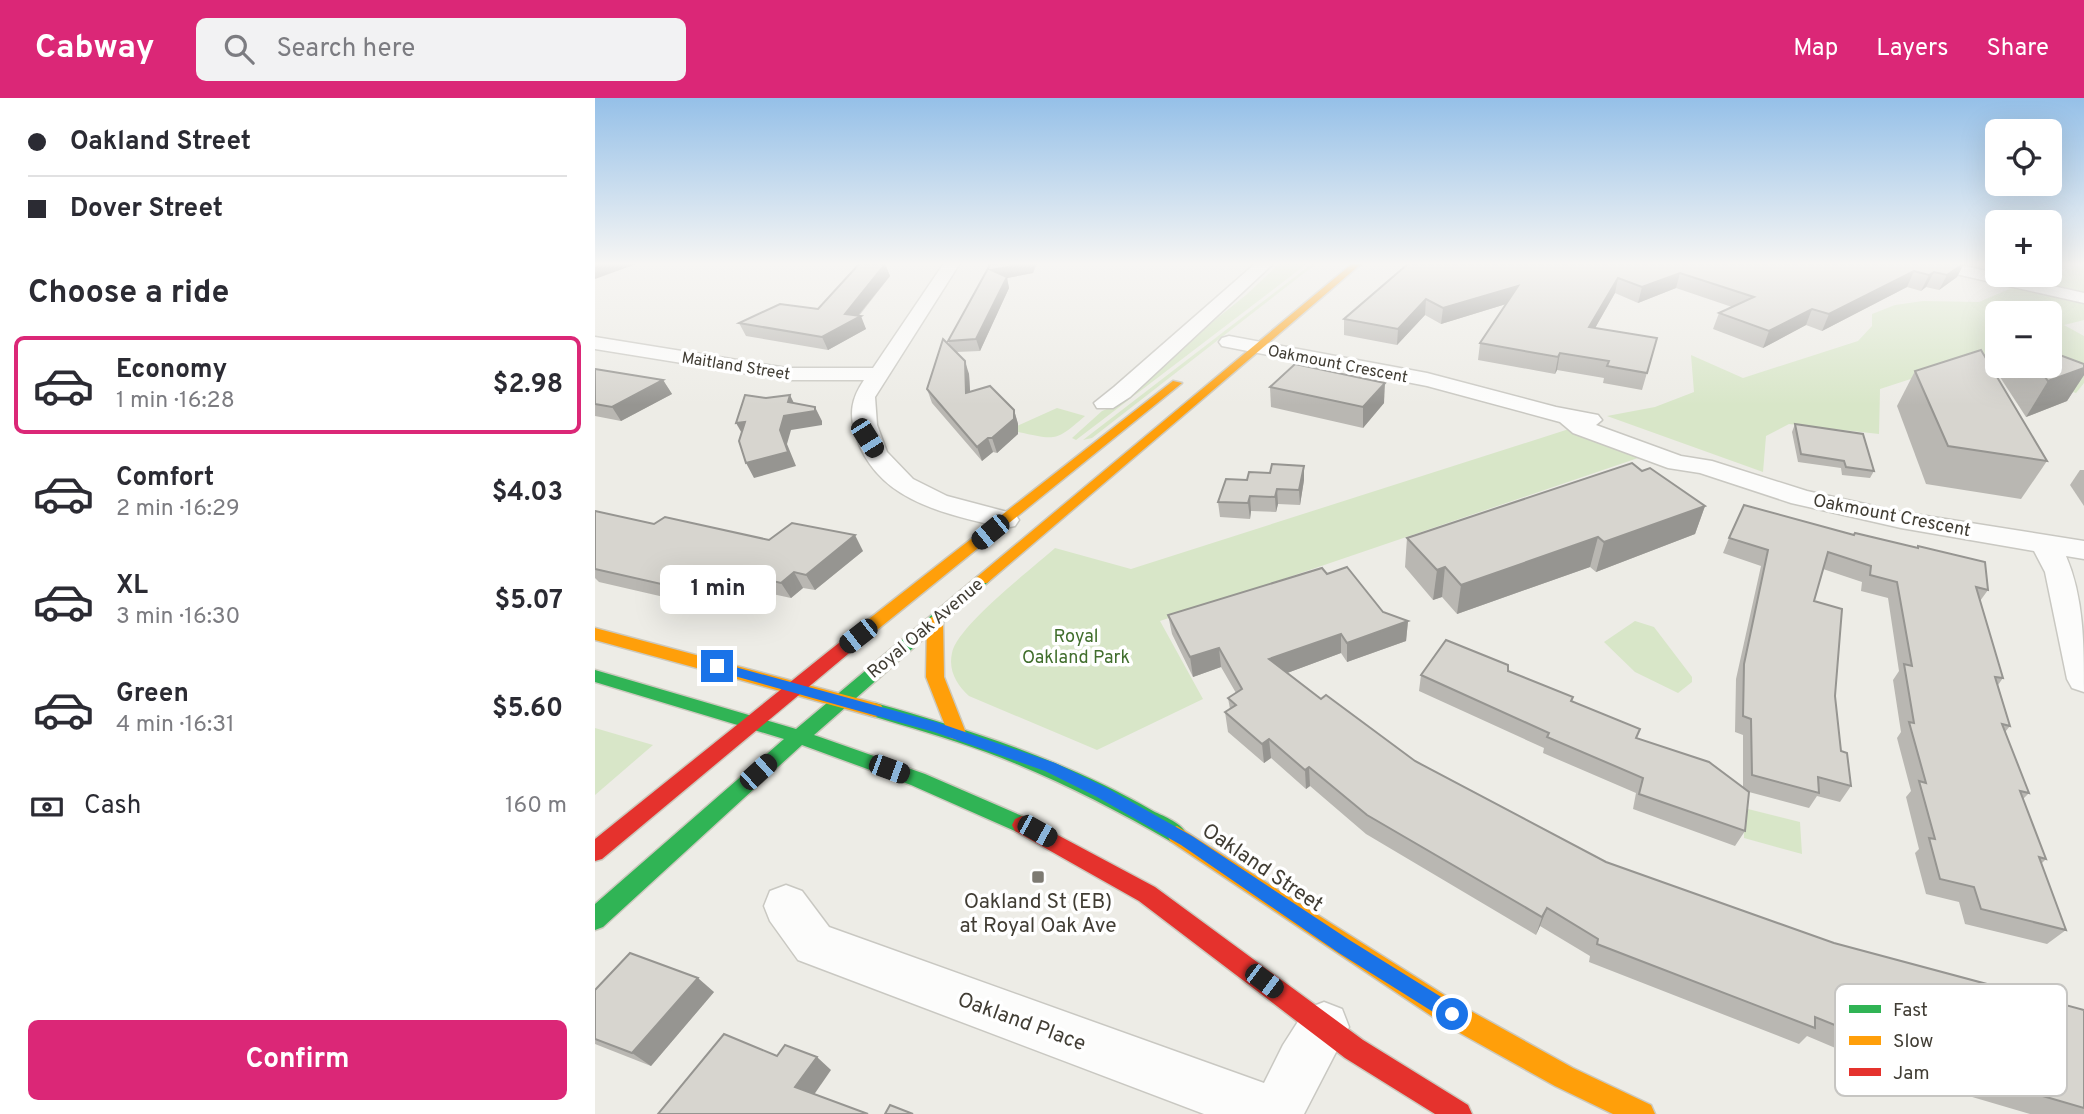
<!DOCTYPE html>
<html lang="en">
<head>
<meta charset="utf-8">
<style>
	body { margin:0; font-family:Overpass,sans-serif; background:#f2f2f3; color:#2b2b33; height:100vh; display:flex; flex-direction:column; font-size:26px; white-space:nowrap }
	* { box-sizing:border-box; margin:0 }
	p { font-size:23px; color:#7c7c81 }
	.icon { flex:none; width:38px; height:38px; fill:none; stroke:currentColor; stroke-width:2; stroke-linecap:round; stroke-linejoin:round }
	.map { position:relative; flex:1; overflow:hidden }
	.details { display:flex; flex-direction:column; background:#fff; width:595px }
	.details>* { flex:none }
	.top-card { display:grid; align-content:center; height:154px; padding:0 28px; background:#fff }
	.controls { position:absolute; left:1390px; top:21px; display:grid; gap:14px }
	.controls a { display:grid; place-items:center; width:77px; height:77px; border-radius:10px; background:#fff; box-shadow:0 7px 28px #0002; font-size:35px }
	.end { position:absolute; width:32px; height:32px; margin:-16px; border:9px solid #1a73e8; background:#fff; box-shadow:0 0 0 4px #fff }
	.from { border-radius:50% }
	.bubble { position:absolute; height:49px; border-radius:10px; background:#fff; box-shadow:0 7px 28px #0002; font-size:23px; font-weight:700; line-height:49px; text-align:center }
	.car { position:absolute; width:21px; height:42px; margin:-21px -10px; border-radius:9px; box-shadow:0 0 5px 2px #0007; background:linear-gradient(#222 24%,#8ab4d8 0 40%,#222 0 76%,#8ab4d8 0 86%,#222 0) }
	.top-card b { display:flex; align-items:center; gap:24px; height:66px; font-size:26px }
	.top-card b+b { border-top:2px solid #e1e1e2 }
	.top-card i { width:18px; height:18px; background:#2b2b33 }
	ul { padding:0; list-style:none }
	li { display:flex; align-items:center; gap:21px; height:98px; margin:0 14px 10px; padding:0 14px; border:4px solid transparent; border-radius:10px }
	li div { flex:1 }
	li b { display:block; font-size:26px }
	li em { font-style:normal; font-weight:700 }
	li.current { border-color:#db2777 }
	li>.icon { width:63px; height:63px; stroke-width:1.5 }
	h2 { padding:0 28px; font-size:32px; line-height:84px }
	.pay { display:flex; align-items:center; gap:18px; height:77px; padding:0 28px; font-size:26px }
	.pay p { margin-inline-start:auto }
	.action { display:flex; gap:14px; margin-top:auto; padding:14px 28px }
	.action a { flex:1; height:80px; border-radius:10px; background:#db2777; color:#fff; font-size:28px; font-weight:700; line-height:80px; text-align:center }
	header { display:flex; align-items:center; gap:42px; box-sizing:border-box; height:98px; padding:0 35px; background:#db2777; color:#fff }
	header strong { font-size:33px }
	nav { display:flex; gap:38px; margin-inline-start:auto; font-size:24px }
	.search { width:490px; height:63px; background:#f2f2f3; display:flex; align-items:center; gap:18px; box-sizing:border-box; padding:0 24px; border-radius:10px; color:#7c7c81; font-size:26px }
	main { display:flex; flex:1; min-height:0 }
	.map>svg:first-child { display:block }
	.green { fill:#d8e6c8; fill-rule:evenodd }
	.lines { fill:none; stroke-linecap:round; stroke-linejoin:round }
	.street-casing { stroke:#c9c8c2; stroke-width:3 }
	.fast-casing { stroke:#ccc9be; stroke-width:3 }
	.slow-casing { stroke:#ccc9be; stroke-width:3 }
	.jam-casing { stroke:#ccc9be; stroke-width:3 }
	.street { fill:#fcfcfb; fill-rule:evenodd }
	.fast { fill:#30b455; fill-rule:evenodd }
	.slow { fill:#ff9f0a; fill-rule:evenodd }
	.jam { fill:#e5322d; fill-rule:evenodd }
	.wall { fill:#b9b7b2 }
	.shaded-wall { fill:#969591 }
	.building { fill:#d7d5cf; stroke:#969591; stroke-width:2 }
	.route { fill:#1a73e8 }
	.poi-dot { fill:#7d7a72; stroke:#fff; stroke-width:2.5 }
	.labels { text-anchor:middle; stroke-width:7; stroke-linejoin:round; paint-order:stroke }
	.far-street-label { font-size:16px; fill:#413d34; stroke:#fff }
	.street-label { font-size:18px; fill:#413d34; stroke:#fff }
	.park-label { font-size:18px; fill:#416e2d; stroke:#fff }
	.near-street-label { font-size:21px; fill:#413d34; stroke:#fff }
	.near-poi-label { font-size:21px; fill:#413d34; stroke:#fff }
	.key { fill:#fff; stroke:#c6c5c2; stroke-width:2 }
	.key-label { font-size:19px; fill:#413d34 }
</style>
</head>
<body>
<header>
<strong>Cabway</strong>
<div class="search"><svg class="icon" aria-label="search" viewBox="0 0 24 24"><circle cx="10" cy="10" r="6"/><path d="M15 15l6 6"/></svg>Search here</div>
<nav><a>Map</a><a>Layers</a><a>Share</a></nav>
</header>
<main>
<section class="details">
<div class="top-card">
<b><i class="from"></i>Oakland Street</b>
<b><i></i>Dover Street</b>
</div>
<h2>Choose a ride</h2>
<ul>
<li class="current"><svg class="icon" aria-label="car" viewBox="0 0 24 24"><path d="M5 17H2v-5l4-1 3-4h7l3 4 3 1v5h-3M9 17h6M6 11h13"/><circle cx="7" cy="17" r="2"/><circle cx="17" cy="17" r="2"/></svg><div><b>Economy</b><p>1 min · 16:28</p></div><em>$2.98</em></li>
<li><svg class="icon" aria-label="car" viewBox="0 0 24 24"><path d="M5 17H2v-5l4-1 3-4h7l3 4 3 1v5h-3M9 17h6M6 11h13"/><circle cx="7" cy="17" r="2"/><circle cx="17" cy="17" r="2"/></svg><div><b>Comfort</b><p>2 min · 16:29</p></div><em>$4.03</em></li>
<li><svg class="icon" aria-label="car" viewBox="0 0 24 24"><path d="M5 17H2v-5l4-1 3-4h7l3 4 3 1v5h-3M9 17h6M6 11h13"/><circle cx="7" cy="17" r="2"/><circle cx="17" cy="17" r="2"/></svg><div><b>XL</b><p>3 min · 16:30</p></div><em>$5.07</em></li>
<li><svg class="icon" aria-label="car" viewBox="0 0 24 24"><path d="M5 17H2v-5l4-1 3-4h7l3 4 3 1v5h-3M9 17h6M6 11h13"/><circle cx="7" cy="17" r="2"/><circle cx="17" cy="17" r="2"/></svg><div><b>Green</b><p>4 min · 16:31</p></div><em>$5.60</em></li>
</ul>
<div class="pay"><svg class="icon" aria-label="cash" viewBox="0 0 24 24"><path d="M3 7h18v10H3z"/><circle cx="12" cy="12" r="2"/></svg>Cash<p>160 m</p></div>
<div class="action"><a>Confirm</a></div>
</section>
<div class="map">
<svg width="1489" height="1016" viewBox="0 0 1489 1016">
	<rect width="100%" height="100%" fill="#edece6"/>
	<g class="green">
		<polygon points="685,165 713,165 481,342 477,340 507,313 524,306 605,234 651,197"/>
		<polygon points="718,165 722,165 497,340 488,342"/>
		<polygon points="1489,166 1489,195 1437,183"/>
		<path d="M1419 189 1489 205V222L1469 227 1489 238V285L1481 295 1377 261 1285 291 1284 336 1194 326 1171 338 1168 374 1012 318 1060 309 1099 294 1096 257 1148 280 1263 243 1277 228V216L1300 207 1328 203 1384 204ZM1402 215H1454V268H1402Z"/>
		<path d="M462 310 490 318C460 344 462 342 423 334L422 328Z"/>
		<path d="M974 331 1046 359 565 523 608 601 502 652 374 598C362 587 353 573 357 555 362 528 438 470 460 450L536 471Z"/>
		<polygon points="1040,523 1059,529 1097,579 1097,584 1083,595 1040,574 1009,544"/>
		<polygon points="0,630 58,647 0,697"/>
		<polygon points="1149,710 1205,724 1207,756 1149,740"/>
	</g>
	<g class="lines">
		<defs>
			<g id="street">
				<path d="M349 165H365L280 299 282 327 292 354 318 381 352 398 420 416 424 422 420 428 410 430C352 416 282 404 261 338 254 316 256 301 269 282H192L0 251V239L192 270H278Z"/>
				<polygon points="661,165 679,165 535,299 518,310 502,310 499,305 519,289"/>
				<polygon points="1328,165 1356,165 1489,195 1489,205 1330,169"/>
				<path d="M634 238 832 275 961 309 1003 317 1007 322 1001 327 1086 358 1117 363 1212 393 1306 414 1489 443V461L1471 458C1489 500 1489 547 1489 594L1477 590 1472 581 1450 474 1439 453 1306 430 1196 405 1105 375 1073 370 978 335 965 324 832 288 627 248 624 244 627 240Z"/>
				<polygon points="191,787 207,793 234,829 669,985 688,947 711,911 729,904 747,911 754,929 709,1016 609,1016 203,862 175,823 169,808 175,793"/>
			</g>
			<g id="fast">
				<polygon points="387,477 392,479 395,482 392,485 219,637 330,676 434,721 437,727 434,733 427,736 420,733 316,687 207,647 8,829 0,832 0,806 189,641 0,584 0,572 201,631 382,479"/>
				<path d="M280 605C376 632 472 663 558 713 570 719 587 725 592 737L589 743 582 746 575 743C516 709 455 678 391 654 353 640 313 629 274 617L271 612 274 607Z"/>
			</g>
			<g id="slow">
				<polygon points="758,165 767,165 392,485 382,485 379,482 382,479"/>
				<polygon points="578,283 587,285 277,536 265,536 263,532 265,528"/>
				<polygon points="340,517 348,522 349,579 371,635 369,640 362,642 355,640 353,635 331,579 332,522"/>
				<polygon points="0,530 280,605 286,607 289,612 286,617 280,619 0,542"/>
				<polygon points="582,728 865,907 978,970 1056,1007 1060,1016 1018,1016 960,988 847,925 575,743 572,737 575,731"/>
			</g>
			<g id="jam">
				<polygon points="271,526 277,528 279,532 277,536 7,761 0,763 0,741 265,528"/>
				<polygon points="427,718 560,789 768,942 873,1007 877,1016 840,1016 750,960 544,803 420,733 417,727 420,721"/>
			</g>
		</defs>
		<use href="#street" class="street-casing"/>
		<use href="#fast" class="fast-casing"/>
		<use href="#slow" class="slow-casing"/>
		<use href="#jam" class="jam-casing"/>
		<use href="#street" class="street"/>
		<use href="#fast" class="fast"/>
		<use href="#slow" class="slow"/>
		<use href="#jam" class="jam"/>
	</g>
	<g class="wall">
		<polygon points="396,165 442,165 438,175 412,180 414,190 385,253 361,254 374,276 375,294 419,312 423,326 423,336 402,355 398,354 387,363 337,305 332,291 355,248 353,243"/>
		<polygon points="814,165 1382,165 1378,167 1369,165 1362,179 1344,192 1331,189 1326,193 1312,189 1227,233 1211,227 1168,250 1118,231 1124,215 1137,209 1081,190 1043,205 1020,195 1000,230 1062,240 1047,292 1008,285 1009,280 962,272 960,276 883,262 885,245 911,206 846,226 830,217 802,247 749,237 749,221"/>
		<polygon points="290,166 295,178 264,218 271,231 233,252 151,238 144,225 223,211"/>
		<polygon points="1489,266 1489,277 1472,303 1431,319 1403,276 1407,268"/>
		<polygon points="0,271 68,282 77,296 26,323 0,318"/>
		<polygon points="1320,273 1452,363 1426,401 1331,386 1302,308"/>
		<polygon points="675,289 789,305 768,330 676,309"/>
		<polygon points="1200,326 1279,373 1275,380 1247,377 1246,370 1203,364 1197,334"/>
		<polygon points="1485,372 1489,372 1489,408 1475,387"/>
		<polygon points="1047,373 1110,408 1100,436 1001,474 995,469 862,516 847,499 838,502 810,469 812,440"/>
		<polygon points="652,382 709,382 705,407 683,406 681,414 656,413 655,421 625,419 623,404"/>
		<polygon points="0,413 59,426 174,442 268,453 220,492 208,490 196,500 136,487 108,508 4,484 0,480"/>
		<polygon points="1260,435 1322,450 1323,448 1393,492 1385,503 1408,580 1403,587 1415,628 1410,634 1434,695 1428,701 1451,761 1446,766 1471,832 1452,846 1370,826 1364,804 1331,796 1320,755 1324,751 1311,699 1316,693 1302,640 1306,634 1298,582 1304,573 1293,500 1266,493 1267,484 1228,471 1219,503 1240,598 1246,653 1256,688 1245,704 1222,698 1214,710 1154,694 1150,733 1140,748 1038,711 1041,695 948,655 949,650 824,593 826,577 913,573 977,604 1042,640 1148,689 1148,637 1140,634 1141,581 1166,468 1128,455 1134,440 1259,436"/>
		<polygon points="732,476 788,514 813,523 811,543 752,564 746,555 692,575 726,601 820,663 1011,764 1239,845 1489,912 1489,1016 1435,1016 1265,966 1264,960 1212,938 1204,946 994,864 995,858 945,828 941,837 771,736 715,688 711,691 676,660 669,665 633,634 630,614 635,611 633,600 641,595 626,569 598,579 577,536 573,517"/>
		<polygon points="0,892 119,894 56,968 0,946"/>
	</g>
	<g class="shaded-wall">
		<polygon points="6,165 44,165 0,181 0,167"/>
		<polygon points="436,165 442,165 438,175 412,180 414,190 385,253 381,241 396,172"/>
		<polygon points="1369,165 1362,179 1344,192 1352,177"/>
		<polygon points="290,166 295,178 261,220 266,218 271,231 233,252 227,239 250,216"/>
		<polygon points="1319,173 1312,189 1227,233 1234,216"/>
		<polygon points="1339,174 1331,189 1326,193 1334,177"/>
		<polygon points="1085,175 1081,190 1043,205 1047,189"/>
		<polygon points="1023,180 1020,195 991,246 994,229"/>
		<polygon points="923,188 921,203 846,226 848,210"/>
		<polygon points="831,201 830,217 802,247 803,231"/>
		<polygon points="1217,211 1211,227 1168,250 1174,233"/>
		<polygon points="965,255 962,272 960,276 963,259"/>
		<polygon points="370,263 374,276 376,309 371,295"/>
		<polygon points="1489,270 1489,277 1472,303 1431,319 1453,283"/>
		<polygon points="68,282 77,296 26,323 17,309"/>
		<polygon points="790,285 789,305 768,330 768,309"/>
		<polygon points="195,297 202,311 220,309 227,323 227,327 196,332 192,346 201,368 159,380 151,365 185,332"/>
		<polygon points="419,312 423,326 423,336 402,355 397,340"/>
		<polygon points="150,324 149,339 141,325"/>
		<polygon points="393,340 398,354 387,363 382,349"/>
		<polygon points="709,368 709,382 705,407 704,392"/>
		<polygon points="682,391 683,406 681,414 680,399"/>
		<polygon points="655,398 656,413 655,421 653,405"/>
		<polygon points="1110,408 1100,436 1001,474 1009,444"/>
		<polygon points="260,437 268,453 220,492 211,477"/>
		<polygon points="1003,439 995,469 862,516 866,487"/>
		<polygon points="850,469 847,499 838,502 842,472"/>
		<polygon points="126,471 136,487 108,508 97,493"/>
		<polygon points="199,474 208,490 196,500 186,485"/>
		<polygon points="813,523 811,543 752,564 752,545"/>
		<polygon points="746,536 746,555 676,581 674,561"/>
		<polygon points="624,550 626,569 598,579 595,559"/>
		<polygon points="674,641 676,660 669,665 667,646"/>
		<polygon points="714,669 715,688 711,691 710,672"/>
		<polygon points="952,810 945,828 941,837 947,819"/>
		<polygon points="103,880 119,894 56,968 37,955"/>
		<polygon points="222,959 236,972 216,1001 200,989"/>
	</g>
	<g class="building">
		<polygon points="265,165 288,165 290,166 250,216 266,218 227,239 144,225 185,206 223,211"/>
		<polygon points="396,165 436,165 396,172 412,179 381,241 353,243"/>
		<polygon points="814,165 1369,165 1352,177 1339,174 1334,177 1319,173 1234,216 1217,211 1174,233 1124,215 1159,199 1085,175 1047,189 1023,180 994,229 1062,240 1052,275 1012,268 1014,263 965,255 963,259 885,245 923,188 848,210 831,201 803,231 749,221"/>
		<polygon points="348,241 370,263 371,295 395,288 419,312 419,321 397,340 393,340 382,349 332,291"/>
		<polygon points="1386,252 1452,363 1353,348 1320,273"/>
		<polygon points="1454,253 1489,266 1489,270 1453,283 1442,268 1454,268"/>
		<polygon points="700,266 790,285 768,309 675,289"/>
		<polygon points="0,271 68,282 17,309 0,306"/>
		<polygon points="150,297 171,300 195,297 193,304 220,309 220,313 189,318 185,332 193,354 151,365 144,343 150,324 141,325"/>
		<polygon points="1200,326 1268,336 1279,373 1251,369 1249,363 1206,356"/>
		<polygon points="1037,365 1047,373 1055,370 1110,408 1009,444 1003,439 866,487 850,469 842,472 812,440"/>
		<polygon points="677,366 709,368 704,392 682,391 680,399 655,398 653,405 623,404 631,381 652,382 654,374 675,375"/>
		<polygon points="1149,407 1259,437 1260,435 1323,450 1323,448 1390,464 1393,492 1381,489 1408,580 1400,579 1415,628 1407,626 1434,695 1425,693 1451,761 1444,759 1471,832 1386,811 1379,789 1345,781 1334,740 1340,741 1324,683 1331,685 1314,624 1319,625 1309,566 1317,568 1302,484 1275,477 1276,468 1233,454 1219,503 1247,511 1240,598 1246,653 1252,655 1256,688 1223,679 1224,695 1157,677 1156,621 1148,618 1149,566 1173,452 1134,440"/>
		<polygon points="0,413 59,426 70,419 174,442 197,425 260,437 211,477 199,474 186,485 126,471 97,493 0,471"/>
		<polygon points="752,469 788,514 813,523 752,545 746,536 674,561 726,601 731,597 820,663 1011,764 1239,845 1489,912 1489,1010 1283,950 1282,944 1220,919 1220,930 1002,846 1003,841 952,810 947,819 772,717 714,669 710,672 674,641 667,646 630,614 641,607 633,600 647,591 624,550 595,559 573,517 727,470 732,476"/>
		<polygon points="851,542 913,567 913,573 978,599 976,603 1045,631 1041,640 1114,664 1154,694 1150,733 1044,696 1048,680 952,639 954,635 826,577"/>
		<polygon points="35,855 103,880 37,955 0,941 0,892"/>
		<polygon points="129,936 182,958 190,947 222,959 200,989 273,1016 63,1016"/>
		<polygon points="295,1007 318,1016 290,1016"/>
	</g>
	<linearGradient id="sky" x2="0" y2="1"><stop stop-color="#95c0e8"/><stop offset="0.54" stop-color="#f7f6f4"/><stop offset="1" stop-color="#f7f6f4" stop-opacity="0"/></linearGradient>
	<rect width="1489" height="307" fill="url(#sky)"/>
	<polygon class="route" points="122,564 341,624 460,665 512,690 597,738 756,843 864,910 866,916 864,922 857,925 851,922 744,855 586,747 502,699 450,673 339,634 118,572 116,568"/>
	<rect class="poi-dot" x="436" y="772" width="14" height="14" rx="3.5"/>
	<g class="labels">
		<g class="far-street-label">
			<text transform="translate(743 265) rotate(11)" y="6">Oakmount Crescent</text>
			<text transform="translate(141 267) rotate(9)" y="6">Maitland Street</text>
		</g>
		<g class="street-label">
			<text transform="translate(1297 417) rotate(11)" y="6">Oakmount Crescent</text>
			<text transform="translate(330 530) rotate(-40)" y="6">Royal Oak Avenue</text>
		</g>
		<g class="park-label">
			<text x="481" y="544">Royal<tspan x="481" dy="21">Oakland Park</tspan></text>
		</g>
		<g class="near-street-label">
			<text transform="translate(668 769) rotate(34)" y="7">Oakland Street</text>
			<text transform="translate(427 923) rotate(20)" y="7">Oakland Place</text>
		</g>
		<g class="near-poi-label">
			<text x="443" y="810">Oakland St (EB)<tspan x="443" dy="24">at Royal Oak Ave</tspan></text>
		</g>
	</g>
	<rect x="1240" y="886" width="232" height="112" rx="10" class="key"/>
	<rect x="1254" y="907" width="32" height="8" fill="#30b455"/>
	<rect x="1254" y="938" width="32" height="9" fill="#ff9f0a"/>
	<rect x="1254" y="970" width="32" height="8" fill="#e5322d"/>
	<g class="key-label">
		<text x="1298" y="918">Fast</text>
		<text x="1298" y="949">Slow</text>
		<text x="1298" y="981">Jam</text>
	</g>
</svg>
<div class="controls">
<a><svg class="icon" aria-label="locate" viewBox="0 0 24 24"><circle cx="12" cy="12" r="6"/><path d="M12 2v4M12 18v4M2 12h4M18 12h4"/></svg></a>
<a>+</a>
<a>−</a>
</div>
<i class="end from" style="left:857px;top:916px"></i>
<i class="end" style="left:122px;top:568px"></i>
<div class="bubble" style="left:65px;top:467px;width:116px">1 min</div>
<i class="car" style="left:272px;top:340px;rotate:148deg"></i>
<i class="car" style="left:395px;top:434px;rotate:231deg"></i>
<i class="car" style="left:263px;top:538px;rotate:232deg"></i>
<i class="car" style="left:294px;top:671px;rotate:110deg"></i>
<i class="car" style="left:163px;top:674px;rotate:48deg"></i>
<i class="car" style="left:442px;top:733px;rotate:119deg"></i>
<i class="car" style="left:669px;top:883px;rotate:127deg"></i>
</div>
</main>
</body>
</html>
